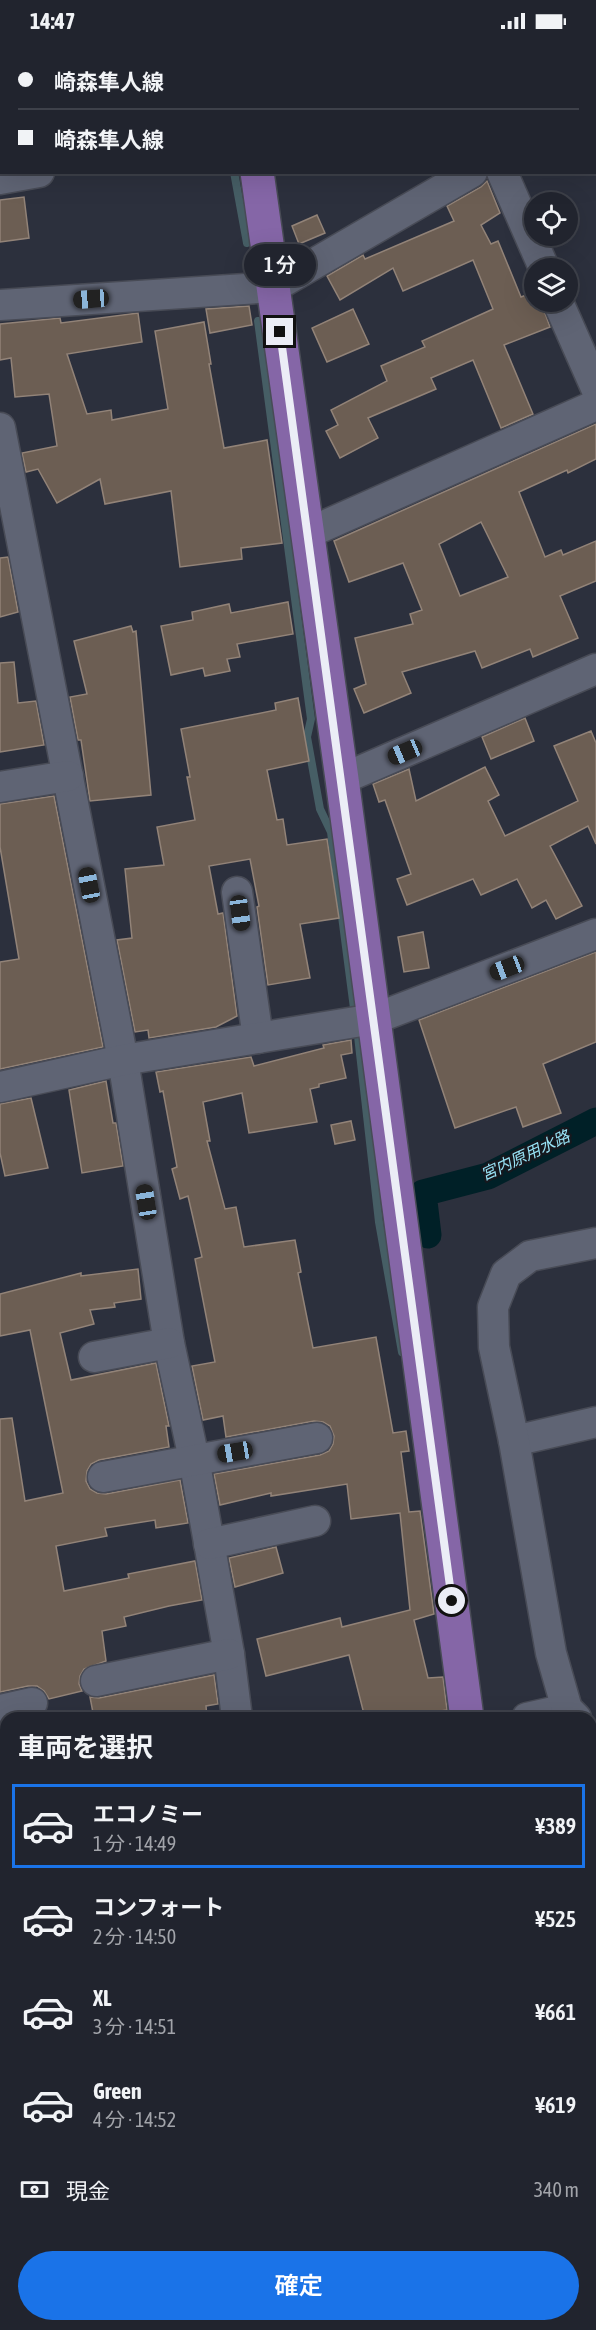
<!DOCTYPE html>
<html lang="ja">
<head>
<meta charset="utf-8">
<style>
	body { margin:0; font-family:"Asap Condensed","Noto Sans JP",sans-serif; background:#2d303a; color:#f1f3f6; height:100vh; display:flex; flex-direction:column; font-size:22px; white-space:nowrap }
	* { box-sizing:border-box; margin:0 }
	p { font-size:20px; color:#a2a4aa }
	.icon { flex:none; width:33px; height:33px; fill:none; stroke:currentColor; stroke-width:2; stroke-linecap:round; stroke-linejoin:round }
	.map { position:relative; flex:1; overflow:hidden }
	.drawer { position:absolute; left:0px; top:1670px; width:597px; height:620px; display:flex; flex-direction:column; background:#21242e; border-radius:18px 18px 0 0; box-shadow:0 6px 24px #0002,0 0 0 2px #3e414a }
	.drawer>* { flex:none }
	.guide { position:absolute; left:0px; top:0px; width:597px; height:132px; box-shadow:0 6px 24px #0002,0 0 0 2px #3e414a; display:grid; align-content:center; height:132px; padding:0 18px; background:#21242e }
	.controls { position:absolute; left:524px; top:150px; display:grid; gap:12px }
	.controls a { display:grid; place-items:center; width:54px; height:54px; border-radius:50%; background:#21242e; box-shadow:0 6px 24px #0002,0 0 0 2px #3e414a; font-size:30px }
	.end { position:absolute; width:27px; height:27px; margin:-14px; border:8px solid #ebedf6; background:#111; box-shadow:0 0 0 3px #111 }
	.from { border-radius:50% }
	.bubble { position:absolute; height:42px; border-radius:21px; background:#21242e; box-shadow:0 6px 24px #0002,0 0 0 2px #3e414a; font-size:20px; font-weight:600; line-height:42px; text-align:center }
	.car { position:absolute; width:18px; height:36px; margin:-18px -9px; border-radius:8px; box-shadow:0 0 4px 2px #0007; background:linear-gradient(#222 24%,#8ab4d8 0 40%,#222 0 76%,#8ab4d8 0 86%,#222 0) }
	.guide b { display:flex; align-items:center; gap:21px; height:57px; font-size:22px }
	.guide b+b { border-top:2px solid #3e414a }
	.guide i { width:15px; height:15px; background:#f1f3f6 }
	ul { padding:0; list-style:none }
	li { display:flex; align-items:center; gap:18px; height:84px; margin:0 12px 9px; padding:0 6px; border:3px solid transparent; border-radius:0px }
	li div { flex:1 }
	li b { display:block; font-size:22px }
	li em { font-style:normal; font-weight:600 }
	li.selected { border-color:#1a73e8 }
	li>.icon { width:54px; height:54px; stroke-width:1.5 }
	h2 { padding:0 18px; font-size:27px; line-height:72px }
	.pay { display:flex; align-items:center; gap:15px; height:66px; padding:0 18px; font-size:22px }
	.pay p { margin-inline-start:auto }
	.action { display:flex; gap:12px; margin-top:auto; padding:12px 18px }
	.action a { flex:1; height:69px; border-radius:36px; background:#1a73e8; color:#fff; font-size:24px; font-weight:600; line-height:69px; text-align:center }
	.status { display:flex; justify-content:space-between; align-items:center; height:42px; padding:0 30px; background:#21242e; direction:ltr }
	.status svg { height:16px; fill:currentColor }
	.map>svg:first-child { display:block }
	.built { fill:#32374b }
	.green { fill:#455c1b }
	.water { fill:#002027; stroke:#465e65; stroke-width:1.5 }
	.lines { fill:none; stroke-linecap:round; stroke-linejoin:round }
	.stream { stroke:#465e65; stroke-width:8 }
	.canal { stroke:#002027; stroke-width:27 }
	.building { fill:#6c5e53; stroke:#928378; stroke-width:1.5; fill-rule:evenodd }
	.minor-casing { stroke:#484b56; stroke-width:33 }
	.major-casing { stroke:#484b56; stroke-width:36 }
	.minor { stroke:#5f6474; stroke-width:30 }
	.major { stroke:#8566a7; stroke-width:33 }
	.route { stroke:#ebedf6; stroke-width:8 }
	.labels { text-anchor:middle; stroke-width:4.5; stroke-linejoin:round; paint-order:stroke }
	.water-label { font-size:16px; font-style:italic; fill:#98e3f6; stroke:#16181e }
</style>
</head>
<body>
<div class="status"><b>14:47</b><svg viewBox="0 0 49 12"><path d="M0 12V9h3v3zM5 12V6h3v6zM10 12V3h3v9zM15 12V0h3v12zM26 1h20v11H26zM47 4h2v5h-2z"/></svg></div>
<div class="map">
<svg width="596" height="2288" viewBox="0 0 596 2288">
	<rect width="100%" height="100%" fill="#2c303d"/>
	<polygon class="built" points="6,2149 6,2283 304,2283 305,2288 0,2288 0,2150"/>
	<polygon class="green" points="6,2159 6,2236 0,2237 0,2160"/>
	<polygon class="water" points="10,2283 283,2283 283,2288 11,2288"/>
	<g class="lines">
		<g class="stream">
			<polyline points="201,0 202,2"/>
			<polyline points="234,130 247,201"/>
			<polyline points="258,279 311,677 307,695 320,767 331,790 355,974"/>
			<polyline points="358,994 379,1180 402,1310"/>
			<polyline points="5,2110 6,2110"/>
		</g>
		<g class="canal">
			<polyline points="428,1193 423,1151 488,1134 596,1079"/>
			<polyline points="591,2194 596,2217"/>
		</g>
	</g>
	<g class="building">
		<polygon points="487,139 500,171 481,183 491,202 498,199 521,255 534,250 534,260 541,260 550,285 504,303 533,372 501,386 473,318 431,336 436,347 368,376 378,396 340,416 326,389 338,383 331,368 387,339 381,324 425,305 422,299 493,267 473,218 403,249 393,226 340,258 327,234 363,213 365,217 454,179 447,164 481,145"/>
		<polygon points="24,155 29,196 0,200 0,158"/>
		<polygon points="317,173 325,191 299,202 292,184"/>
		<polygon points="249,264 252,283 210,291 206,267"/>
		<polygon points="353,267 369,302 327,320 312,286"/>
		<polygon points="138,271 142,300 67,312 87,372 111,368 112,378 168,367 155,289 204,280 211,322 209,322 224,406 267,398 282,501 241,506 242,517 180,525 171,449 105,462 100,437 57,461 38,427 26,430 22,411 57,404 49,352 15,355 11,316 0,318 0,282 60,276 61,281"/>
		<path d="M596 382V417L568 431 567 428 519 450 545 515 561 508 563 513 596 499V539L560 554 578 596 533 615 530 607 482 626 475 609 402 630 411 651 364 671 354 647 366 642 355 596 413 582 410 572 422 568 403 521 349 540 334 499ZM481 480 508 535 460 554 439 502Z"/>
		<polygon points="8,515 18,570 0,575 0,516"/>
		<polygon points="288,560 293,592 237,602 240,615 227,617 230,629 205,634 203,626 171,633 161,584 193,578 192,570 229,562 231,571"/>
		<polygon points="131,584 133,590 136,589 151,753 90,759 81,698 78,698 70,655 87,652 74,599"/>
		<polygon points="14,620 18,661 36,659 44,703 0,710 0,621"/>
		<polygon points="298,656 309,719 267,728 277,778 283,777 287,803 327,797 339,876 300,882 310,936 268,943 257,865 259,864 250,817 209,824 218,872 223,871 237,974 216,985 149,996 148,988 135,990 117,898 132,896 125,827 164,823 157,785 195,778 187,735 190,735 181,687 276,668 275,661"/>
		<polygon points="525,676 534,699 491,717 482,695"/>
		<polygon points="591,689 596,701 596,802 588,784 550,804 582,864 556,877 546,858 532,866 517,837 481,853 473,837 407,863 397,837 411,832 385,758 379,760 373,742 409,727 416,759 485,725 499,753 488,759 505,794 578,759 554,704"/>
		<polygon points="54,754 103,1005 0,1027 0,920 19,917 0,805 0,762"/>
		<polygon points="423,890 429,926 404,930 398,895"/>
		<polygon points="596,910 596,1000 543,1022 561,1071 523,1085 516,1065 455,1086 419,978"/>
		<polygon points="351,998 352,1011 341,1013 346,1036 319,1042 319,1045 310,1047 317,1080 249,1091 242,1051 203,1060 210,1099 207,1099 225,1167 236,1165 244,1205 295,1198 301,1230 298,1231 313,1306 376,1295 393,1391 406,1389 409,1409 401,1410 409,1470 420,1469 434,1572 414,1578 428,1636 443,1635 447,1668 420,1672 422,1676 365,1676 349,1613 266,1634 257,1597 340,1576 342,1585 410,1568 400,1471 351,1477 347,1442 271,1454 271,1451 220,1463 214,1432 320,1413 329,1409 333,1402 334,1394 330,1384 323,1380 314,1379 226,1395 223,1374 203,1378 192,1324 215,1320 195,1217 202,1215 188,1154 180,1157 172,1127 177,1125 163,1049 160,1050 156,1030 251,1015 254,1024 324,1006 323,1003"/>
		<polygon points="106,1039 113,1081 116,1081 123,1124 82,1131 69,1048"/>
		<polygon points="31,1056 48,1126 5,1134 0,1111 0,1062"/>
		<polygon points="351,1079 355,1098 335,1102 331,1083"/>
		<polygon points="138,1227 141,1257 114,1261 115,1265 90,1268 94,1282 60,1291 71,1338 156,1321 169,1384 166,1384 169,1405 99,1418 91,1422 87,1429 86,1439 90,1447 97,1451 106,1452 180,1438 188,1481 156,1486 155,1478 105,1486 107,1494 56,1504 64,1549 129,1536 128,1532 195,1519 202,1558 169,1564 124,1575 126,1584 102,1589 106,1619 84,1627 80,1634 79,1642 82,1649 49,1657 44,1649 37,1644 28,1644 0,1650 0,1377 12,1376 25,1459 63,1451 30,1288 0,1294 0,1252 81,1231 81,1234"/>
		<polygon points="276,1505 283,1531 235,1545 229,1516"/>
		<polygon points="214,1633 218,1662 206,1664 207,1676 94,1676 90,1655 99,1656"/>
	</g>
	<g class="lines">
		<defs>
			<g id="minor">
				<polyline points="440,0 440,2"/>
				<polyline points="502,130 544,226"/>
				<polyline points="0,137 39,130"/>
				<polyline points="558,260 596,346"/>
				<polyline points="0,263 274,245 472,130"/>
				<polyline points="0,386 123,1018 169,1301 194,1417 229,1612 237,1676"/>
				<polyline points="308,491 596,363"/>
				<polyline points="342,737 596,627"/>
				<polyline points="0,745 68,734"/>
				<polyline points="237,850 258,996"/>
				<polyline points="0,1045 123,1018 374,977 596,892"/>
				<polyline points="94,1315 169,1301"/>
				<polyline points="514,1399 596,1380"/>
				<polyline points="103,1435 317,1396"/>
				<polyline points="209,1502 315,1479"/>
				<polyline points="96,1639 229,1612"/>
				<polyline points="0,1668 32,1661"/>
				<polyline points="527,1676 567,1667"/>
				<polyline points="576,1676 567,1667 551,1611 514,1399 494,1305 493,1265 506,1232 530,1214 596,1201"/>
				<polyline points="591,1999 596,1998"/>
				<polyline points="0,2139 6,2138"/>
				<polyline points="318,2283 319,2288"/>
			</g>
			<g id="major">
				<polyline points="224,0 224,2"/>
				<polyline points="257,130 342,737 467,1676"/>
				<polyline points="579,2283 580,2288"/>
			</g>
		</defs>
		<use href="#minor" class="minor-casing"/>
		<use href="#major" class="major-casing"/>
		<use href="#minor" class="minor"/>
		<use href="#major" class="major"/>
	</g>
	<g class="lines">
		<polyline class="route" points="280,290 452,1559"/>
	</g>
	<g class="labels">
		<g class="water-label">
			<text transform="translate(525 1113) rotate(-25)" y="6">宮内原用水路</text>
		</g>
	</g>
</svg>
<div class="controls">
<a><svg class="icon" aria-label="locate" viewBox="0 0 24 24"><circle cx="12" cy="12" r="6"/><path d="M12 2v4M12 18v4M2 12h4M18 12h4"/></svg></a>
<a><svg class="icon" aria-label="layers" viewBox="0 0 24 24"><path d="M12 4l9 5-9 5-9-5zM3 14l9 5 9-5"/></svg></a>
</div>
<i class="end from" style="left:452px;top:1559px"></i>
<i class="end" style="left:280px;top:290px"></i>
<div class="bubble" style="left:244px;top:202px;width:72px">1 分</div>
<i class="car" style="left:91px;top:257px;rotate:266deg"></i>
<i class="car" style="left:405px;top:710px;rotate:247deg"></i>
<i class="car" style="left:89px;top:843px;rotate:349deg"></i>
<i class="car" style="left:240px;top:871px;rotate:172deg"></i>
<i class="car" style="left:507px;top:926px;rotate:249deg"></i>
<i class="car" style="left:146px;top:1160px;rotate:351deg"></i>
<i class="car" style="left:235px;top:1410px;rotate:260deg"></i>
<div class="guide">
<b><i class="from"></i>崎森隼人線</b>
<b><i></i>崎森隼人線</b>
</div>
<section class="drawer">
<h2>車両を選択</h2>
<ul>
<li class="selected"><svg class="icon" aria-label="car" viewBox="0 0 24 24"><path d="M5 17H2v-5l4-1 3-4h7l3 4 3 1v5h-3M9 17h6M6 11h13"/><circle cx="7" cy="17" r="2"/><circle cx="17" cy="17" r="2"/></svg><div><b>エコノミー</b><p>1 分 · 14:49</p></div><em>¥389</em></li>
<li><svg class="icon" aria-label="car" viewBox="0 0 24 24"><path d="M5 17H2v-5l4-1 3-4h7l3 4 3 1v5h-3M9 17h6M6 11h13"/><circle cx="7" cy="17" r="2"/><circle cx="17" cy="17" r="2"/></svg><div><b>コンフォート</b><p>2 分 · 14:50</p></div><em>¥525</em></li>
<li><svg class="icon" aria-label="car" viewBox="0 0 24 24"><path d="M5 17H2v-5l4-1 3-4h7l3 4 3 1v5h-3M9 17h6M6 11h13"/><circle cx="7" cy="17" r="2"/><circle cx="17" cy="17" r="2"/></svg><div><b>XL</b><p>3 分 · 14:51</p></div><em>¥661</em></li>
<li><svg class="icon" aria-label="car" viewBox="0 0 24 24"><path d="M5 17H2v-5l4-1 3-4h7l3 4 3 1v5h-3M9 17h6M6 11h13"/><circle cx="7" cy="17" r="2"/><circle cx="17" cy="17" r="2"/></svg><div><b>Green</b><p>4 分 · 14:52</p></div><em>¥619</em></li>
</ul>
<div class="pay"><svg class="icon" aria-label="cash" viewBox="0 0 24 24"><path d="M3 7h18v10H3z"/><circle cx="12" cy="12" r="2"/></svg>現金<p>340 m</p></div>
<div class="action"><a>確定</a></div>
</section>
</div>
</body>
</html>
